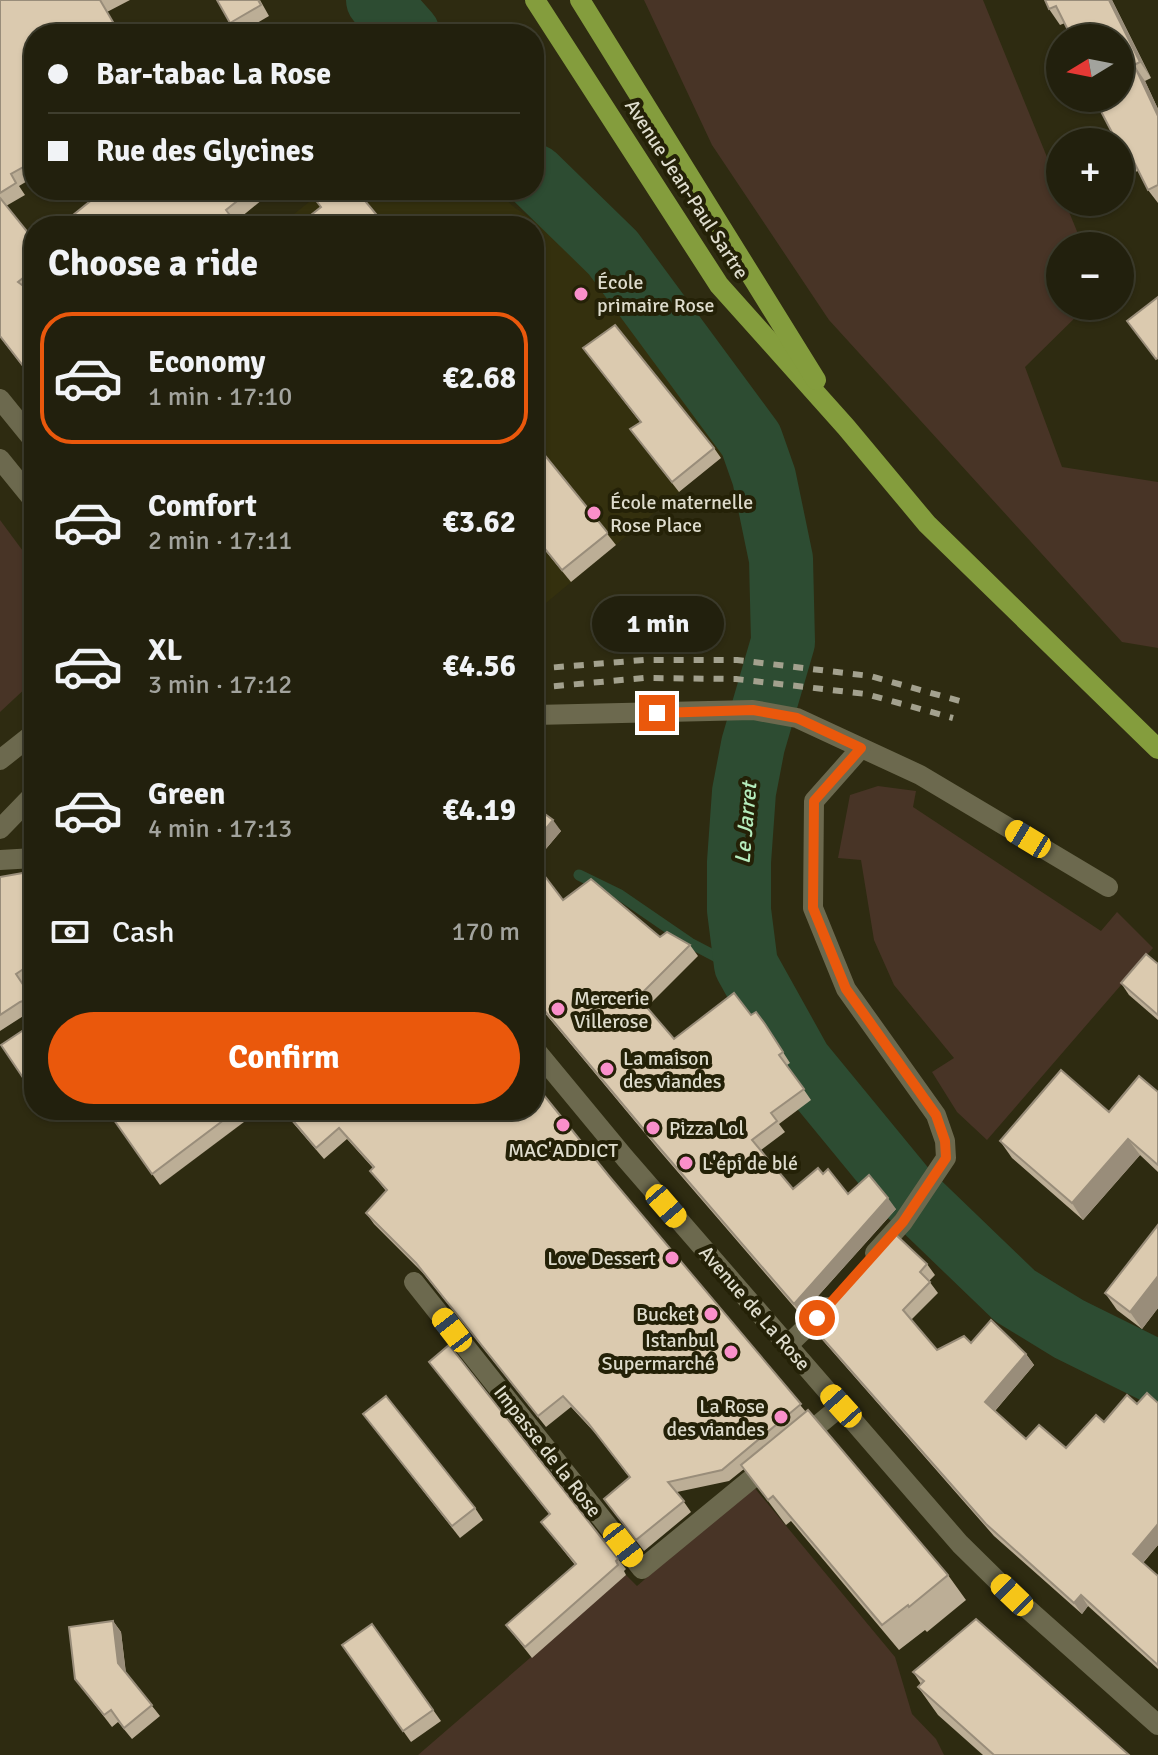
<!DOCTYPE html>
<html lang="en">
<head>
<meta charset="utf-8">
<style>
	body { margin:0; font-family:Signika,sans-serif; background:#2a2816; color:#f1f3f6; height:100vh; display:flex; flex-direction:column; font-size:30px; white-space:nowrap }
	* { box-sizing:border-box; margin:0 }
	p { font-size:26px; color:#a2a39d }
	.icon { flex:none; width:44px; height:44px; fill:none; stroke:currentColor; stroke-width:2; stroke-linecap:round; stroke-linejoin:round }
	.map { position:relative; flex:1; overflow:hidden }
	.drawer { position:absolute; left:24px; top:216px; width:520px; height:904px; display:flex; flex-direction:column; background:#22200d; border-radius:32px; box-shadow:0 2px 6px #0004,0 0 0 2px #3f3e2e }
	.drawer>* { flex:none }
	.guide { position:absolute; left:24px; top:24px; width:520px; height:176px; border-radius:32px; box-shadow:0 2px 6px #0004,0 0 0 2px #3f3e2e; display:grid; align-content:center; height:176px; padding:0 24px; background:#22200d }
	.needle { width:52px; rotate:260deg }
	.fabs { position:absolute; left:1046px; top:24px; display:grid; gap:16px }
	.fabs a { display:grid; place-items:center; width:88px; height:88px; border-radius:50%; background:#22200d; box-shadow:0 2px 6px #0004,0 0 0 2px #3f3e2e; font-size:40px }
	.end { position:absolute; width:36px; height:36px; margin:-18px; border:10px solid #ea580c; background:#fff; box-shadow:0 0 0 4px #fff }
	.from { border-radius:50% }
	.bubble { position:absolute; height:56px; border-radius:28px; background:#22200d; box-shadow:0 2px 6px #0004,0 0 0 2px #3f3e2e; font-size:26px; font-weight:800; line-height:56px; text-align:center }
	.car { position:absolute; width:24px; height:48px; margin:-24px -12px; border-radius:10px; box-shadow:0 0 6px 2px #0007; background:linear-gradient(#f5c518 24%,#345 0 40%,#f5c518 0 76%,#345 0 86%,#f5c518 0) }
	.guide b { display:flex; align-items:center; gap:28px; height:76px; font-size:30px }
	.guide b+b { border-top:2px solid #3f3e2e }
	.guide i { width:20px; height:20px; background:#f1f3f6 }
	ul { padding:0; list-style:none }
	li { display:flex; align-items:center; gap:24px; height:132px; margin:0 16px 12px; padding:0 8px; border:4px solid transparent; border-radius:32px }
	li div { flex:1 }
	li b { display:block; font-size:30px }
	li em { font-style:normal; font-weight:800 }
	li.active { border-color:#ea580c }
	li>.icon { width:72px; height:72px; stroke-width:1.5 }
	h2 { padding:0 24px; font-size:36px; line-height:96px }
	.pay { display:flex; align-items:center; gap:20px; height:88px; padding:0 24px; font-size:30px }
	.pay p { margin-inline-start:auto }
	.cta { display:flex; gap:16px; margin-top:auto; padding:16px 24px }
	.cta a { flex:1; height:92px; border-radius:48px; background:#ea580c; color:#fff; font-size:32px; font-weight:800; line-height:92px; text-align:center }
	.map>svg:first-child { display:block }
	.built { fill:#34300e }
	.green { fill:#483426 }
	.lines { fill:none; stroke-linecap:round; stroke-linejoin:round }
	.stream { stroke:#2d4c32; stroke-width:11 }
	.river { stroke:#2d4c32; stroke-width:64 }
	.street { stroke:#6c694e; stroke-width:20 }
	.secondary { stroke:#6c694e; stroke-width:20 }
	.primary { stroke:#849d3d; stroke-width:20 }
	.rail { stroke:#a3a18e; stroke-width:6; stroke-dasharray:10 10; stroke-linecap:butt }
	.wall { fill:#bcae96 }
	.shaded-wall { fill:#998d7a }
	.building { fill:#dbcaaf; stroke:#998d7a; stroke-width:2 }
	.route { stroke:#ea580c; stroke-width:10 }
	.poi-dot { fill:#f98fca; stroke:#242107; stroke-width:3 }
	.labels { text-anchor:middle; stroke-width:8; stroke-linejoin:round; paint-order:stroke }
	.street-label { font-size:20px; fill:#dedccd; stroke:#242107 }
	.poi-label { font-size:20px; fill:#dedccd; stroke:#242107; text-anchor:start }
	.water-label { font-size:22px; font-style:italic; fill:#b5edbd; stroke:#242107 }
</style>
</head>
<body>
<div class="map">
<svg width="1158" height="1755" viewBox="0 0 1158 1755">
	<rect width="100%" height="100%" fill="#2e2b11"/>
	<polygon class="built" points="324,190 495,190 514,207 610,274 669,340 738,443 534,613 534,226 279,226"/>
	<g class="green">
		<polygon points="644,0 983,0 1060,189 1060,202 1065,202 1083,246 1060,246 1060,306 1087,306 1025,367 1062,467 1158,482 1158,648 1122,642 829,320 712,145"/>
		<polygon points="0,520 34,566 34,675 29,685 0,712"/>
		<polygon points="878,786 916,791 913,807 1101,931 1117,912 1153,948 987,1140 957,1112 932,1072 954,1058 894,985 874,940 861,860 838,858 850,795"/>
		<polygon points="753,1486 895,1657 912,1714 936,1739 944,1755 418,1755 626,1575 637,1586"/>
	</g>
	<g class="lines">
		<polyline class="stream" points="579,875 620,895 690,943 751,975"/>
		<g class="river">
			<polyline points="378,0 408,34"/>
			<polyline points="534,176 613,253 751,440 764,477 781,559 783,642 753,745 744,792 739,862 739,910 746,965 800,1062 906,1191 1015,1296 1069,1329 1158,1373"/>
		</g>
		<g class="street">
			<polyline points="534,715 753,710 797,718 920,775 1108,887"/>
			<polyline points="861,748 814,801 813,908 846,989 936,1115 945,1141 946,1158 903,1222 875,1253"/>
			<polyline points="0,860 34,858"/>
			<polyline points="534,1048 625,1158 960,1544 1012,1595 1158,1725"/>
			<polyline points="414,1282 642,1569 772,1462"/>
			<polyline points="787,1346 827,1307"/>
			<polyline points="800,1440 841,1406"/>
		</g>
		<g class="secondary">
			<polyline points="0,399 34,441"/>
			<polyline points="0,459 34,501"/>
			<polyline points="0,760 34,733"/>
			<polyline points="0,829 34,794"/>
		</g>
		<g class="primary">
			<polyline points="535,0 719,285 846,427 927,524 1158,749"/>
			<polyline points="580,0 816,380"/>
		</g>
		<g class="rail">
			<polyline points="534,669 644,660 737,660 870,676 960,701"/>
			<polyline points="534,688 644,678 736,679 866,694 953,718"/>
		</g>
	</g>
	<g class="wall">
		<polygon points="0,0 130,0 107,12 121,34 34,34 34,177 19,186 25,195 6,206 34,240 34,288 30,291 34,294 34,381 0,337"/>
		<polygon points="260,0 269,16 238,34 230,23"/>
		<polygon points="1045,0 1112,0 1151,78 1145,81 1158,109 1158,203 1148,190 1138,171 1135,172 1124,156 1120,98 1065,23 1060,25 1049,9"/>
		<polygon points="104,190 274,190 235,222 238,226 71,226 67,220"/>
		<polygon points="583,348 714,448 721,458 679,492 630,429 640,422"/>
		<polygon points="534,442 616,545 571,582 534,537"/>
		<polygon points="534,806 561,831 534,863 563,900 660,937 690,945 698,956 647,1007 674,1039 751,1015 772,1035 790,1063 787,1065 811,1100 779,1124 785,1132 761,1150 793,1189 823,1174 848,1194 896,1209 801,1315 658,1149 534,1000"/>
		<polygon points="34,871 34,978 24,985 34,1000 34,1011 28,1013 0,1031 0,877"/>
		<polygon points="1158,964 1158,1020 1129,995 1121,983"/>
		<polygon points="1158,1092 1158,1172 1140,1155 1083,1220 1012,1158 1000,1141 1109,1112"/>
		<polygon points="107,1110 260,1110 160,1185"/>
		<polygon points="282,1110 534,1110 609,1176 806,1412 948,1575 966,1600 927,1632 925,1630 899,1650 791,1521 786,1525 744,1469 729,1481 677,1492 691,1512 644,1551 604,1499 630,1478 596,1434 571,1407 546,1427 424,1274 374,1224 366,1213 386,1191 370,1171 373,1168 347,1139 324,1159"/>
		<polygon points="1158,1225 1158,1308 1142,1329 1117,1310 1105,1293"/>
		<polygon points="927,1264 935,1275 929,1281 938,1293 911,1320 937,1350 971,1343 1026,1354 1034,1365 995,1411 1026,1439 1158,1545 1143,1563 1158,1576 1158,1669 1088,1606 1082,1614 994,1536 818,1335 810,1324"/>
		<polygon points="429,1362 618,1559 626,1569 624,1571 626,1575 532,1658 506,1625 575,1565 541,1522 550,1515"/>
		<polygon points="363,1414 475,1508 483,1520 460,1538"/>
		<polygon points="113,1621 121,1632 126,1673 160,1716 132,1739 118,1722 112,1727 75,1679"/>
		<polygon points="372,1624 441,1721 411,1742 342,1645"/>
		<polygon points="913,1672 1129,1755 983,1755 938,1715 918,1687 921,1684"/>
	</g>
	<g class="shaded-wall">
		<polygon points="1109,0 1112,0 1151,78 1140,62"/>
		<polygon points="1134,65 1145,81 1158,109 1158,116"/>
		<polygon points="553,820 561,831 534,863 534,843"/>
		<polygon points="1128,1139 1140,1155 1083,1220 1072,1203"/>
		<polygon points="888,1198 896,1209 801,1315 794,1304"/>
		<polygon points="1158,1276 1158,1308 1142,1329 1130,1312"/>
		<polygon points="1026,1354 1034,1365 993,1413 985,1402"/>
		<polygon points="1158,1524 1158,1545 1141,1565 1133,1554"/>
		<polygon points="1081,1595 1088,1606 1082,1614 1074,1603"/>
		<polygon points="113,1621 121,1632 126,1675 118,1663"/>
	</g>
	<g class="building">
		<polygon points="0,0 100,0 120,34 34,34 34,121 27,125 34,139 34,161 11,174 16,183 0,193"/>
		<polygon points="217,0 258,0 261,5 230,23"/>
		<polygon points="1045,0 1109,0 1140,62 1134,65 1158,116 1158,185 1148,190 1130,154 1124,156 1120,149 1120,142 1117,142 1094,98 1120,98 1120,38 1072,38 1056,6 1049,9"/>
		<polygon points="104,190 251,190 226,210 238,226 72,226 67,220"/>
		<polygon points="308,190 356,190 386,226 297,226 321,207"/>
		<polygon points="0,198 34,240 34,269 18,282 34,294 34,380 0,336"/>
		<polygon points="1158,297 1158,358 1156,359 1127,321"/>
		<polygon points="615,325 714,448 672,482 630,429 641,422 583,348"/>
		<polygon points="534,442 608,533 562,570 534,535"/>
		<polygon points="534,806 553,820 534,843"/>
		<polygon points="534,862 563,900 591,879 660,937 667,932 690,945 638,997 674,1039 734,993 751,1015 756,1012 765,1024 783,1052 779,1055 804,1089 771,1113 777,1121 752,1140 793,1189 818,1168 823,1174 828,1169 848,1194 869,1175 888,1198 794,1304 651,1138 534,998"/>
		<polygon points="34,871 34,962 16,974 34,1001 34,1004 26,1000 20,1002 0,1015 0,877"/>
		<polygon points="1146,954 1158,964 1158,1015 1121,983"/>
		<polygon points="34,1023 34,1094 1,1045"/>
		<polygon points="1061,1070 1109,1112 1139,1076 1158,1092 1158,1165 1128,1139 1072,1203 1000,1141"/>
		<polygon points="534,1083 609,1176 801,1404 722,1470 668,1482 684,1501 636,1540 604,1499 630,1477 588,1423 563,1396 538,1416 416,1263 366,1213 387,1190 370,1171 374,1167 339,1128 316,1148 284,1110 534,1110"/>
		<polygon points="107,1110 237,1110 152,1174"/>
		<polygon points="1158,1225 1158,1276 1130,1312 1105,1293"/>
		<polygon points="893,1232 927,1264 920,1272 930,1282 903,1310 937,1350 964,1336 971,1343 991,1320 1026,1354 985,1402 1026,1439 1039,1425 1066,1448 1096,1415 1104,1422 1127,1395 1137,1404 1147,1393 1158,1403 1158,1524 1133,1554 1158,1576 1158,1665 1081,1595 1074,1603 986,1524 810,1324"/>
		<polygon points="449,1345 618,1559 616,1561 618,1565 525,1647 506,1625 576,1564 541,1522 550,1514 429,1362"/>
		<polygon points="386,1396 475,1508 452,1526 363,1414"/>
		<polygon points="808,1410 948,1575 909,1607 908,1605 882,1625 773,1496 768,1500 741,1465"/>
		<polygon points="976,1619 1129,1755 994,1755 918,1687 924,1681 913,1672"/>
		<polygon points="113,1621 118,1663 152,1705 124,1728 111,1710 104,1715 75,1679 69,1627"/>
		<polygon points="372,1624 433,1710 403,1731 342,1645"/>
	</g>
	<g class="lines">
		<polyline class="route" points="657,713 753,710 797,718 861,748 814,801 813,908 846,989 936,1115 945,1141 946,1158 903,1222 817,1318"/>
	</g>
	<g class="poi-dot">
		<circle cx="581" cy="294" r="8"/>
		<circle cx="594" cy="513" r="8"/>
		<circle cx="558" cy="1009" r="8"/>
		<circle cx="607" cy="1069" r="8"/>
		<circle cx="563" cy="1125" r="8"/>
		<circle cx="653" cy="1128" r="8"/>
		<circle cx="686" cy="1163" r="8"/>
		<circle cx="672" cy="1258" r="8"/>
		<circle cx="711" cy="1314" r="8"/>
		<circle cx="731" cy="1352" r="8"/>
		<circle cx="781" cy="1417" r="8"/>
	</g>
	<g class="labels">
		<g class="street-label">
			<text transform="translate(687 189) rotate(57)" y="7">Avenue Jean-Paul Sartre</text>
			<text transform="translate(755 1308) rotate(49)" y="7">Avenue de La Rose</text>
			<text transform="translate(548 1451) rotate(52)" y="7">Impasse de la Rose</text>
		</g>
		<g class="poi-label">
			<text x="597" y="289">École<tspan x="597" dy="23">primaire Rose</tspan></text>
			<text x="610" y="509">École maternelle<tspan x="610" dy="23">Rose Place</tspan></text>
			<text x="574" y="1005">Mercerie<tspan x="574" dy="23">Villerose</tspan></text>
			<text x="623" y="1065">La maison<tspan x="623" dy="23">des viandes</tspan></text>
			<text x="669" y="1135">Pizza Lol</text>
			<text x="563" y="1157" text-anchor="middle">MAC'ADDICT</text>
			<text x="702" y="1170">L'épi de blé</text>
			<text x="656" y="1265" text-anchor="end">Love Dessert</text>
			<text x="695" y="1321" text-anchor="end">Bucket</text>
			<text x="715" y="1347" text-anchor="end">Istanbul<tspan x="715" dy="23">Supermarché</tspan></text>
			<text x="765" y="1413" text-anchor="end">La Rose<tspan x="765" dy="23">des viandes</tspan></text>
		</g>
		<g class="water-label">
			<text transform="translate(745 823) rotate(-85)" y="8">Le Jarret</text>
		</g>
	</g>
</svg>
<div class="fabs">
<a><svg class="needle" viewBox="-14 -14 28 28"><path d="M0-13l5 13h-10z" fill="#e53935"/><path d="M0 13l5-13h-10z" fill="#a2a39d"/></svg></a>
<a>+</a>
<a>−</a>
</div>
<i class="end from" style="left:817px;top:1318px"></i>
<i class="end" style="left:657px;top:713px"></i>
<div class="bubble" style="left:592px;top:596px;width:132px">1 min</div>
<i class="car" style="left:1028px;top:839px;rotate:301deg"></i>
<i class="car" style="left:666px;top:1206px;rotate:139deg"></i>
<i class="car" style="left:452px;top:1330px;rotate:322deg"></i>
<i class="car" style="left:841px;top:1406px;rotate:318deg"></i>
<i class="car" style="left:623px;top:1545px;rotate:142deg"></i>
<i class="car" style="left:1012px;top:1595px;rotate:314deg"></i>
<div class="guide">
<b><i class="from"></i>Bar-tabac La Rose</b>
<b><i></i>Rue des Glycines</b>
</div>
<section class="drawer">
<h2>Choose a ride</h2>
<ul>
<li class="active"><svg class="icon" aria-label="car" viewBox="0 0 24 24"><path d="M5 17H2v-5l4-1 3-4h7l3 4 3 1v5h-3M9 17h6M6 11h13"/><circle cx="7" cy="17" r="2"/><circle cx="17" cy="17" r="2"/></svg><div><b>Economy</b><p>1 min · 17:10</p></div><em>€2.68</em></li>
<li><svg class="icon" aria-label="car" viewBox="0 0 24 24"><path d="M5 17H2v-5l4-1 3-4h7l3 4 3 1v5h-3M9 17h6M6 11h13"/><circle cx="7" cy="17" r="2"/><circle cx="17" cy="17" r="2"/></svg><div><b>Comfort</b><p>2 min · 17:11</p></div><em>€3.62</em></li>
<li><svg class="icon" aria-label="car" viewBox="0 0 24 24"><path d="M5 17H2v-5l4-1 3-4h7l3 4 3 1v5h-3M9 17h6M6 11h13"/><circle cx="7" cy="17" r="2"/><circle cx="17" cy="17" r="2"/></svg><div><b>XL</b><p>3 min · 17:12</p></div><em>€4.56</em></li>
<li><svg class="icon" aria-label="car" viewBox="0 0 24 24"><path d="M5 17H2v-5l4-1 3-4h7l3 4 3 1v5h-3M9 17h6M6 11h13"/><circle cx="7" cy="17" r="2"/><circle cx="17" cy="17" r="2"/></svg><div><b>Green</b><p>4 min · 17:13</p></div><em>€4.19</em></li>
</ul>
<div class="pay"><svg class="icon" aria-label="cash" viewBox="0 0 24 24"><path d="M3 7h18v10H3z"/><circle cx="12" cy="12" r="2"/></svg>Cash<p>170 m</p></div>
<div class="cta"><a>Confirm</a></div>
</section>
</div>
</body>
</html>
